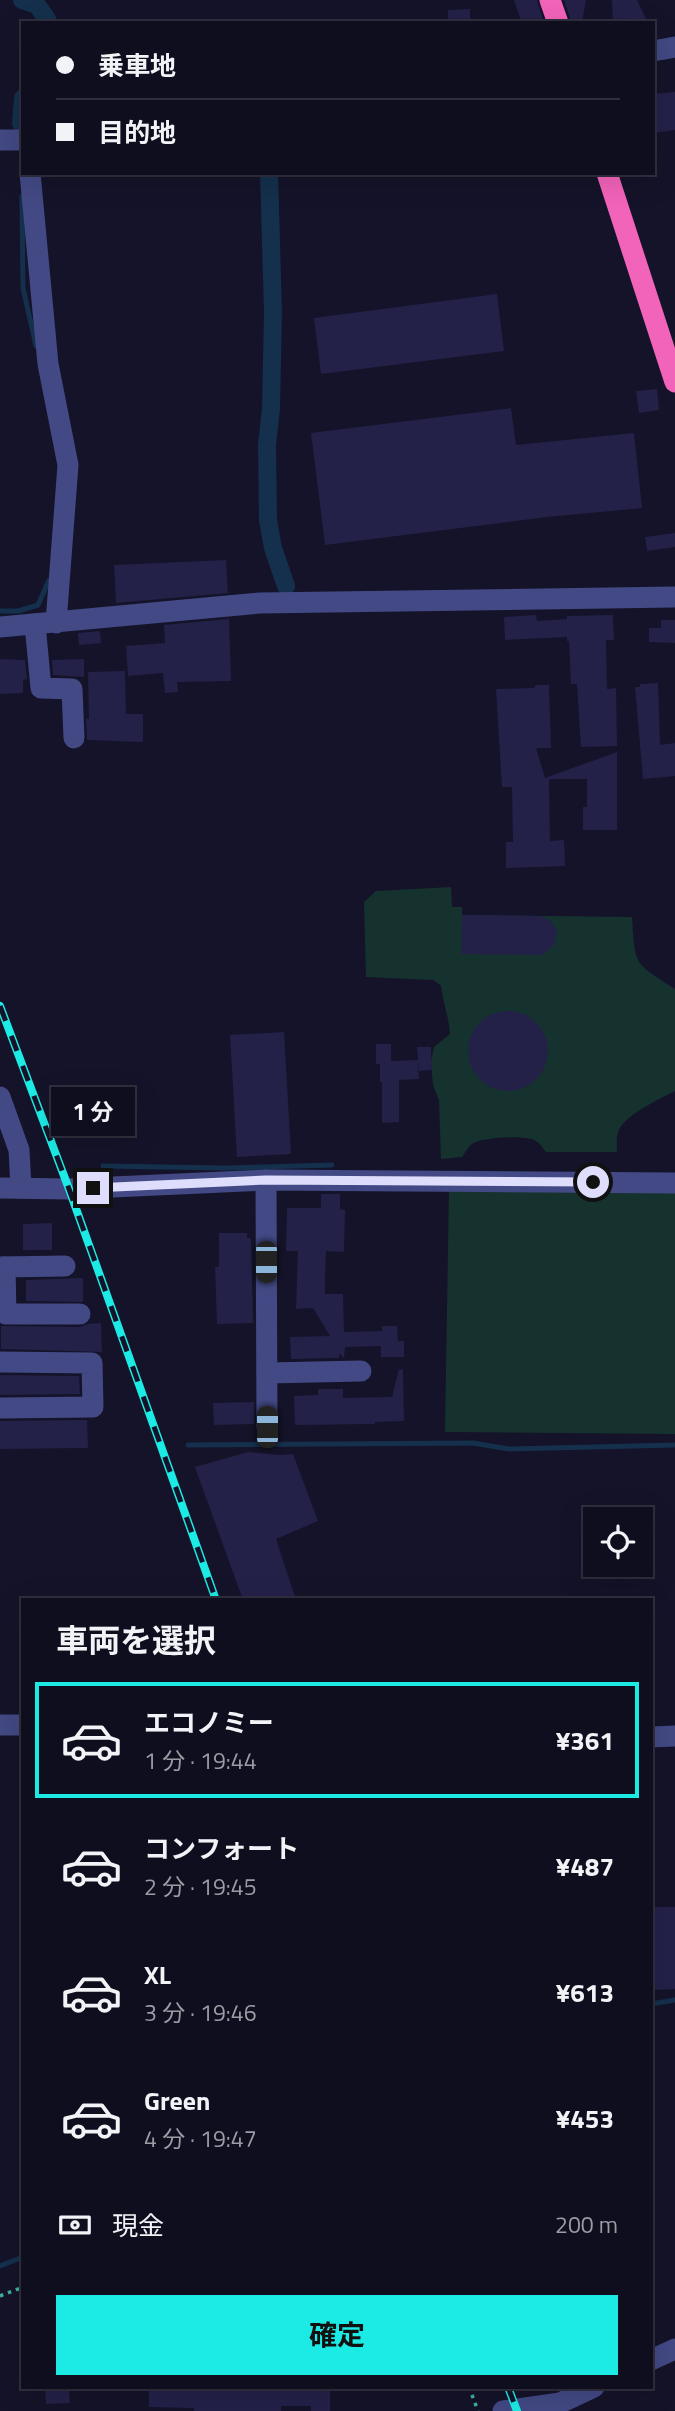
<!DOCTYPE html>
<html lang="ja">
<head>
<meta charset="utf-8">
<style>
	body { margin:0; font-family:"Titillium Web","Noto Sans JP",sans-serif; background:#1d1c2c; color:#f1f3f6; height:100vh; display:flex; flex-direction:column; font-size:26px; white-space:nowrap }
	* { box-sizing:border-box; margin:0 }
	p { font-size:23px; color:#9b9ca4 }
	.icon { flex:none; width:38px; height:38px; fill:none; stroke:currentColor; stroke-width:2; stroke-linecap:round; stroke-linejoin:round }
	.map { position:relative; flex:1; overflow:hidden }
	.panel { position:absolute; left:21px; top:1598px; width:632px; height:791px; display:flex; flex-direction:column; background:#0f0e1f; border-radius:0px; box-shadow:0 7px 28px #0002,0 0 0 2px #2f2e3d }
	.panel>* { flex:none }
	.banner { position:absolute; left:21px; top:21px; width:634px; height:154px; border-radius:0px; box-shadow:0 7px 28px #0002,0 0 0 2px #2f2e3d; display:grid; align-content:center; height:154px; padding:0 35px; background:#0f0e1f }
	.fabs { position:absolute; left:583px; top:1507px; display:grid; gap:14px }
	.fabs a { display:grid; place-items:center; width:70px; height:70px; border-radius:0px; background:#0f0e1f; box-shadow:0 7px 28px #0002,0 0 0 2px #2f2e3d; font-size:35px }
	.end { position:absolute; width:32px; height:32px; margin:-16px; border:9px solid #dedefc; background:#111; box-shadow:0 0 0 4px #111 }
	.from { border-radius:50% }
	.bubble { position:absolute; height:49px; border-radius:0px; background:#0f0e1f; box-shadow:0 7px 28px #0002,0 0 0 2px #2f2e3d; font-size:23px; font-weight:700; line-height:49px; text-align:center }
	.car { position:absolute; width:21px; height:42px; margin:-21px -10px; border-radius:9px; box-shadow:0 0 5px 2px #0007; background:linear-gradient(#222 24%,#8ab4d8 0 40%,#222 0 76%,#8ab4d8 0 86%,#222 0) }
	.banner b { display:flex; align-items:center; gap:24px; height:66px; font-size:26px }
	.banner b+b { border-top:2px solid #2f2e3d }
	.banner i { width:18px; height:18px; background:#f1f3f6 }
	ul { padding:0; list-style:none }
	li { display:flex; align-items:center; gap:21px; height:116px; margin:0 14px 10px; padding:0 21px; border:4px solid transparent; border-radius:0px }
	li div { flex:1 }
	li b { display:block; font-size:26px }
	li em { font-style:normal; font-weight:700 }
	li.active { border-color:#1bebe4 }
	li>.icon { width:63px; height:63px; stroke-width:1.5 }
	h2 { padding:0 35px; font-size:32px; line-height:84px }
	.pay { display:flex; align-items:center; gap:18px; height:77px; padding:0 35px; font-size:26px }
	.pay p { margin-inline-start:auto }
	.button { display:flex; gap:14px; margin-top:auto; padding:14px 35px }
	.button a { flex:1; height:80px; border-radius:0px; background:#1bebe4; color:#111; font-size:28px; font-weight:700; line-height:80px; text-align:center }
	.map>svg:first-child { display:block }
	.green { fill:#16322e }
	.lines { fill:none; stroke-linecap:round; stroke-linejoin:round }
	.stream { stroke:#14304c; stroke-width:5 }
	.canal { stroke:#14304c; stroke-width:18 }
	.building { fill:#232148 }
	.path { stroke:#3cb29b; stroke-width:3.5; stroke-dasharray:3.5 5; stroke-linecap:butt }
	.minor { stroke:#424984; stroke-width:21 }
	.highway { stroke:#f263ba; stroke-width:21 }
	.rail-casing { stroke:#1bebe4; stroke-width:8 }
	.rail { stroke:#141329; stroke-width:5; stroke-dasharray:16; stroke-linecap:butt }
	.route { stroke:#dedefc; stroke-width:9 }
</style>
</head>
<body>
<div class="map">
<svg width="675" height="2411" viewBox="0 0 675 2411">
	<rect width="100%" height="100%" fill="#141329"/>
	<g class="green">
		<path d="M451 887 452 907H462V915L632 917C635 967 634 962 675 989V1091C660 1099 626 1114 619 1130 616 1136 617 1145 617 1152H546C542 1147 539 1142 534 1140 524 1135 481 1137 472 1144 468 1147 465 1153 462 1157L441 1159 439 1100 433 1085 431 1061 434 1047 450 1034C449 1017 443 1003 441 986L434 980 366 977 364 902 376 891Z"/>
		<polygon points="449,1189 675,1189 675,1434 445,1432"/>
	</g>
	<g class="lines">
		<g class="stream">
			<polyline points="22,196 23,288 36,346"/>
			<polyline points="0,611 18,611 38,605 49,580"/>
			<polyline points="103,1166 225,1168 332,1165"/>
			<polyline points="188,1445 473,1443 509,1449 675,1445"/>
			<polyline points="651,2004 675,2000"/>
			<polyline points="0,2266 23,2257"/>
		</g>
		<g class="canal">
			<polyline points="22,0 37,5 47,19 45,23"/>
			<polyline points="23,98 21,123 23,123"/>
			<polyline points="269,173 273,312 271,408 267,445 268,520 273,548 286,586"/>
		</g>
	</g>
	<g class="building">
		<polygon points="514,0 537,0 544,23 522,23"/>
		<polygon points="564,0 586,0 582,23 571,21"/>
		<polygon points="612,0 637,0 648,23 613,23"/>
		<polygon points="470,9 470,23 448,23 448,10"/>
		<polygon points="675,92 675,130 653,133 653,94"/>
		<polygon points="497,294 504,351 321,374 314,318"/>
		<polygon points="657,389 659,410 639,413 636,391"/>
		<polygon points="511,408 516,445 634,433 642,508 547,517 325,545 311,433"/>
		<polygon points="675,533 675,547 647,551 645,537"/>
		<polygon points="226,560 228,593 116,603 114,565"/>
		<polygon points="536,615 537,621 567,619 567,616 613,615 614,640 606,640 607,689 616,688 617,746 581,747 577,684 571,684 569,641 567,641 567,637 505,640 504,617"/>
		<polygon points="229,619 231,681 177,682 178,692 165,693 163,673 128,676 126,646 165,643 164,625"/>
		<polygon points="661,620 675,620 675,643 649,642 649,628 661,628"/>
		<polygon points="100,631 101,643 79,645 78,633"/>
		<polygon points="0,659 25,660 27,679 23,680 23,693 0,694"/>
		<polygon points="84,659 84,677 53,675 52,660"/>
		<polygon points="125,671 126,714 143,714 143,742 87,740 86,719 89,719 88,672"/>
		<polygon points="658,683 660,745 675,743 675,776 643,779 635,687 640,687 640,684"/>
		<polygon points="536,685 549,685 551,748 536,748 545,778 617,752 617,830 583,830 583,807 587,807 587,779 549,779 550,841 564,840 565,866 506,868 506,842 513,842 512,787 502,787 496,689 534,688"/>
		<polygon points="462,915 540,916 551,921 557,931 554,945 543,955 461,954"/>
		<circle cx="508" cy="1051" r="40"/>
		<polygon points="284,1032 291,1154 237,1157 230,1035"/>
		<polygon points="376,1044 391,1044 391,1061 418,1060 419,1079 399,1080 399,1122 382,1123 382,1082 380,1082 380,1064 376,1064"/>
		<polygon points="417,1047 431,1047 432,1070 419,1071"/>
		<polygon points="321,1194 340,1194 340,1209 345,1210 344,1252 326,1251 325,1278 325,1294 343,1294 344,1332 382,1331 382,1326 397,1326 398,1341 404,1341 404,1357 381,1357 381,1346 345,1347 344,1358 339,1353 339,1358 291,1359 290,1337 330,1336 313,1308 296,1309 298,1251 286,1251 287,1208 321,1208"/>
		<polygon points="52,1223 52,1250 23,1250 23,1224"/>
		<polygon points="219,1233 247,1233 247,1238 251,1238 253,1323 217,1324 215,1267 219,1267"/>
		<polygon points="83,1278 83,1302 26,1301 26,1280"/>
		<polygon points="101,1323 102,1352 1,1349 1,1326 80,1327 88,1324"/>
		<polygon points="399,1369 403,1370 404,1421 375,1422 375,1424 295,1425 294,1396 318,1395 318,1389 343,1389 343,1398 392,1397"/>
		<polygon points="0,1375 79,1376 80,1394 0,1395"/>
		<polygon points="254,1402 254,1424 214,1425 213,1403"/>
		<polygon points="87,1420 88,1448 0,1449 0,1421"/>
		<polygon points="248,1452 280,1455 293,1454 318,1521 276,1539 296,1600 243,1600 195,1467"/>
		<polygon points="651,1907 675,1907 675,1989 651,1990"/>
		<polygon points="45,2387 69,2387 70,2403 46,2404"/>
		<polygon points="149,2387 330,2387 330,2411 311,2411 311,2406 281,2406 281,2411 194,2411 194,2408 149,2407"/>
	</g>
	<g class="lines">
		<g class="path">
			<polyline points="0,2296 23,2287"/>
			<polyline points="469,2387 478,2411"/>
		</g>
		<g class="minor">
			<polyline points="653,51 675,47"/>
			<polyline points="0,140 23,140"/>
			<polyline points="30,173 48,364 68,465 56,623"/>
			<polyline points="35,624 41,688 72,689 74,738"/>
			<polyline points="0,627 260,603 675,597"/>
			<polyline points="0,1097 19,1150 21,1188"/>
			<polyline points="266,1180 267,1427"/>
			<polyline points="0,1188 69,1189 266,1180 675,1183"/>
			<polyline points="0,1267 65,1266"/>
			<polyline points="5,1267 6,1314 80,1314"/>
			<polyline points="0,1362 92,1363 93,1407 0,1408"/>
			<polyline points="267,1373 361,1371"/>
			<polyline points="0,1725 23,1725"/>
			<polyline points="651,1737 675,1736"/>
			<polyline points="651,2360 675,2349"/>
			<polyline points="503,2411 560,2403 594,2387"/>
		</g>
		<g class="highway">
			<polyline points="550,0 558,23"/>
			<polyline points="607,173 675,382"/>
		</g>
		<defs>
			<g id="rail">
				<polyline points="0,1006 69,1189 216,1600"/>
				<polyline points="508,2387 517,2411"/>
			</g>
		</defs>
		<use href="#rail" class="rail-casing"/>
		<use href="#rail" class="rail"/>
	</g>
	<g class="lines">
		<polyline class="route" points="93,1188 266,1180 593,1182"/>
	</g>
</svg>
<div class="fabs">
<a><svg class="icon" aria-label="locate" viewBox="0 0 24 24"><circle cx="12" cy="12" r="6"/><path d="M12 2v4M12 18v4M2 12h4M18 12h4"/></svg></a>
</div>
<i class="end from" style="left:593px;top:1182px"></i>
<i class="end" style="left:93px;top:1188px"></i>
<div class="bubble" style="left:51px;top:1087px;width:84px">1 分</div>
<i class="car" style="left:266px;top:1262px;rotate:180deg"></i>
<i class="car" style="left:267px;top:1427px;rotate:0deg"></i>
<div class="banner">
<b><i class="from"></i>乗車地</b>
<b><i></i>目的地</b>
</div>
<section class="panel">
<h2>車両を選択</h2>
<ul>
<li class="active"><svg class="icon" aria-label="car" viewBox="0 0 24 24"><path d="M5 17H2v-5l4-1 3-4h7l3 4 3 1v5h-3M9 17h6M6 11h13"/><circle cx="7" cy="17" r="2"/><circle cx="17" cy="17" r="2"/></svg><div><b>エコノミー</b><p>1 分 · 19:44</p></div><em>¥361</em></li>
<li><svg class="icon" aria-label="car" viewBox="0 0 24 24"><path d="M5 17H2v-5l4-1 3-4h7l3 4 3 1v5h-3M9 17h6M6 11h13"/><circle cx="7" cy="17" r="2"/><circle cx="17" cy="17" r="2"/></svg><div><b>コンフォート</b><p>2 分 · 19:45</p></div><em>¥487</em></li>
<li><svg class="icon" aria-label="car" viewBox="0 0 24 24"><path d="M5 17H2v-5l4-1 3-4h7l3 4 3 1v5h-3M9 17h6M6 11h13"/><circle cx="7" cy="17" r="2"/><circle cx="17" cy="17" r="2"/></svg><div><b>XL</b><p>3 分 · 19:46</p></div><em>¥613</em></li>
<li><svg class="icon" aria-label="car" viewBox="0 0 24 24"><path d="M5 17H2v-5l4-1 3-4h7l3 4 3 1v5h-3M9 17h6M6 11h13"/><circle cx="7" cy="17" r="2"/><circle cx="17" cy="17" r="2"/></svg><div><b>Green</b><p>4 分 · 19:47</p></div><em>¥453</em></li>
</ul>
<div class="pay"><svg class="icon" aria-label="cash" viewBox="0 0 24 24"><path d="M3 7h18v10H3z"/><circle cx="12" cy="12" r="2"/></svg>現金<p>200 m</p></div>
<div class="button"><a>確定</a></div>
</section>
</div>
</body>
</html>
